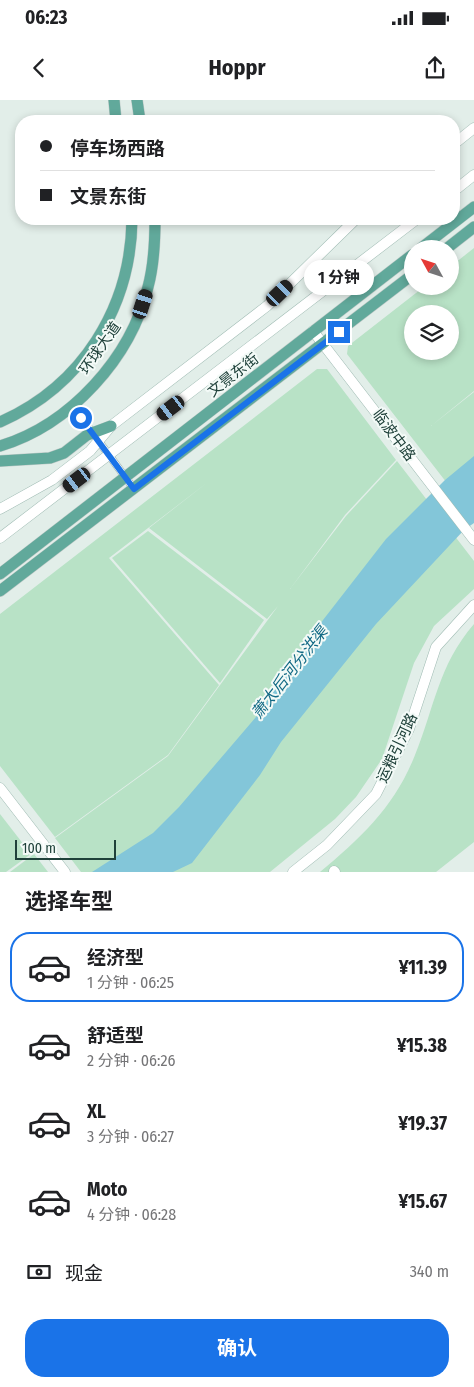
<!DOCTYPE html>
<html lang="zh">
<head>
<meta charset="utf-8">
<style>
	body { margin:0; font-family:"Fira Sans Condensed","Noto Sans SC",sans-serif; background:#f2f2f2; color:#202124; height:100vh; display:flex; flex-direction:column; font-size:19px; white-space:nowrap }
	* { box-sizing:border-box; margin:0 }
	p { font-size:16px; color:#757577 }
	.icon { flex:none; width:28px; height:28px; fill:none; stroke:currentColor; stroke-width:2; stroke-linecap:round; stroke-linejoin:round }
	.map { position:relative; height:772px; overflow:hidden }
	.drawer { display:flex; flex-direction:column; background:#fff; flex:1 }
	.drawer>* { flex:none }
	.banner { position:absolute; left:15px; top:15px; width:445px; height:110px; border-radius:20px; box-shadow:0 2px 8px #0003; display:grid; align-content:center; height:110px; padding:0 25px; background:#fff }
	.needle { width:32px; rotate:310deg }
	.controls { position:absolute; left:404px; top:140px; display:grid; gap:10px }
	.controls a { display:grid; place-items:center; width:55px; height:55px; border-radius:50%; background:#fff; box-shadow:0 2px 8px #0003; font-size:25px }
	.scale { position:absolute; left:15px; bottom:12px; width:101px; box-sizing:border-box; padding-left:5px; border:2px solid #1f413a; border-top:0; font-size:14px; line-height:18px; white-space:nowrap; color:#1f413a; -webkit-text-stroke:4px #f3faf7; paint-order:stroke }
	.end { position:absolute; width:22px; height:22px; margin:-11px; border:6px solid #1a73e8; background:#fff; box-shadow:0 0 0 2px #fff }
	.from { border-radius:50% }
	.bubble { position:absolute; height:35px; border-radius:18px; background:#fff; box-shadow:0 2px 8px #0003; font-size:16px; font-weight:700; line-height:35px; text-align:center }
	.car { position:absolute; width:15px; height:30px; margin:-15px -8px; border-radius:6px; box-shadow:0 0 4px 1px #0007; background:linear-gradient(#222 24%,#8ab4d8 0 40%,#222 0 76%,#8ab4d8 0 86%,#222 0) }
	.banner b { display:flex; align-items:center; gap:18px; height:48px; font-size:19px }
	.banner b+b { border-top:1px solid #e0e0e0 }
	.banner i { width:12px; height:12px; background:#202124 }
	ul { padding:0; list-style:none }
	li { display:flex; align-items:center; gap:15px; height:70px; margin:0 10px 8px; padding:0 15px; border:2px solid transparent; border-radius:20px }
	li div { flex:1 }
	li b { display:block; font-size:19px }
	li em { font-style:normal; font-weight:700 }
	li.active { border-color:#1a73e8 }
	li>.icon { width:45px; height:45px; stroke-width:1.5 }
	h2 { padding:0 25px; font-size:22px; line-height:60px }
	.pay { display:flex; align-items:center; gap:12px; height:55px; padding:0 25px; font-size:19px }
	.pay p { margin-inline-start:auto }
	.cta { display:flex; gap:10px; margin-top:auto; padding:10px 25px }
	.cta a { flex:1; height:58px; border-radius:20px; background:#1a73e8; color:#fff; font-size:20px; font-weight:700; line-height:58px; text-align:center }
	.status { display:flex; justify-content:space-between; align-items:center; height:35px; padding:0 25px; background:#fff; direction:ltr }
	.status svg { height:14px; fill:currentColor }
	header { display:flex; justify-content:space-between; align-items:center; height:65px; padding:0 25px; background:#fff; font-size:22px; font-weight:700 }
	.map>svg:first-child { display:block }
	.green { fill:#b8e2c6; fill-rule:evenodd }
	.water { fill:#83c6d9 }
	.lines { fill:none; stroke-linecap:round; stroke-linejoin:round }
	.street-casing { stroke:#a4b7b1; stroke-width:8 }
	.secondary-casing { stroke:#9fbbb3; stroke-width:11 }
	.primary-casing { stroke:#c0cac8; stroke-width:12 }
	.street { stroke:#fff; stroke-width:7 }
	.secondary { stroke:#fff; stroke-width:10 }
	.primary { stroke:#61a99b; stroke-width:11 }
	.route { stroke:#1a73e8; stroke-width:6 }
	.labels { text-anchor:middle; stroke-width:4; stroke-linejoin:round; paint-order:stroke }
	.street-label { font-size:15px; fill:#1f413a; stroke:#f3faf7 }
	.water-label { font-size:16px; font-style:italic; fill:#126a85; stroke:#f3faf7 }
</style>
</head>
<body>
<div class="status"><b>06:23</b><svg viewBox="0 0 49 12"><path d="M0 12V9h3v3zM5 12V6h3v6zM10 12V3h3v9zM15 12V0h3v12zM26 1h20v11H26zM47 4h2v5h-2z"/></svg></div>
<header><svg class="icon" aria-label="back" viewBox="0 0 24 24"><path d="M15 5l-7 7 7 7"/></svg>Hoppr<svg class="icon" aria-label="share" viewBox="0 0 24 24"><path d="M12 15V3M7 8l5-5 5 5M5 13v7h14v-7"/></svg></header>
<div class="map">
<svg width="474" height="772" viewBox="0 0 474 772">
	<rect width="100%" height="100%" fill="#e2eee9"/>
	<g class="green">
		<path d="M474 148V291L431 326 474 292V418L347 254 348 246 425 186H450V167ZM412 214H450V251H412Z"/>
		<polygon points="317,269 327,269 396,360 345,415 290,489 346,416 397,361 474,461 474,489 434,526 414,563 382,659 356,697 335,719 270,772 81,772 55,738 168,656 278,506 267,519 149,428 208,382 109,458 219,585 168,655 55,737 0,666 0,514"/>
		<polygon points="148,431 264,520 220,583 112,458"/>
		<path d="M474 524V742L436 772H320C361 738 395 706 415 655 435 606 438 566 474 524Z"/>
		<polygon points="0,714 31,754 6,772 0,772"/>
		<polygon points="34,754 48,772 10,772"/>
	</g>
	<polygon class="water" points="474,356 474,423 464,430 376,524 281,642 260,675 192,763 173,772 92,772 153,733 179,707 256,617 323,520 386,439 445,380"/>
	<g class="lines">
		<defs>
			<polyline id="street" points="72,305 134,389"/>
			<g id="secondary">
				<polyline points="454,44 474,28"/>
				<polyline points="454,91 474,75"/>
				<polyline points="313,231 474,440"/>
				<polyline points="0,409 52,380 90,351 111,326 267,206 356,119"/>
				<polyline points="0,438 417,119"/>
				<polyline points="0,688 65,772"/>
				<polyline points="334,771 335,772"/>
				<polyline points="293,772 327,745 376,694 409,629 436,547 474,505"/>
			</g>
			<g id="primary">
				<polyline points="114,0 116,21"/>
				<polyline points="137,0 140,21"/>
				<polyline points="420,149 474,107"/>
				<polyline points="446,149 474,127"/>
				<path d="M0 322C82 286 131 208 132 119"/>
				<path d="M0 346C70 325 131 258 148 187 154 165 155 142 155 119"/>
				<polyline points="0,361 50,358 64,353 87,335 111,326"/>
				<polyline points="0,474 412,155"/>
				<polyline points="0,491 412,175"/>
			</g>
		</defs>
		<use href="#street" class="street-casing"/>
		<use href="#secondary" class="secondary-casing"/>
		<use href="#primary" class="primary-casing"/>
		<use href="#street" class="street"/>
		<use href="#secondary" class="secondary"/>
		<use href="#primary" class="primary"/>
	</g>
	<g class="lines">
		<polyline class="route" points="81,318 134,389 339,232"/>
	</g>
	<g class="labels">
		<g class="street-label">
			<text transform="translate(100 248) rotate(-55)" y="5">环球大道</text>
			<text transform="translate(233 275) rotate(-38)" y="5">文景东街</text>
			<text transform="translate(394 335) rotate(53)" y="5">临波中路</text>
			<text transform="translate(397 648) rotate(-65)" y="5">运粮引河路</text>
		</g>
		<g class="water-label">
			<text transform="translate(289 572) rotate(-52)" y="6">萧太后河分洪渠</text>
		</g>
	</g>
</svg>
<div class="controls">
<a><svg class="needle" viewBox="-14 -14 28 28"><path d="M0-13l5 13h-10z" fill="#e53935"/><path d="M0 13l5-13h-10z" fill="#757577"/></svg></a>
<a><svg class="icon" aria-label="layers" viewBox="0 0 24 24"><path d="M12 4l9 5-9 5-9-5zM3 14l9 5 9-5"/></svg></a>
</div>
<div class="scale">100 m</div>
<i class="end from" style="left:81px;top:318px"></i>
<i class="end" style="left:339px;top:232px"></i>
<div class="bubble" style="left:304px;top:160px;width:70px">1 分钟</div>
<i class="car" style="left:280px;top:193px;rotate:46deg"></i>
<i class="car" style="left:143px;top:204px;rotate:18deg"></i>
<i class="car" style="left:171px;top:308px;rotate:233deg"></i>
<i class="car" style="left:77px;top:380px;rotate:233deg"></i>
<div class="banner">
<b><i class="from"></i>停车场西路</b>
<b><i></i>文景东街</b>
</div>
</div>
<section class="drawer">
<h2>选择车型</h2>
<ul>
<li class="active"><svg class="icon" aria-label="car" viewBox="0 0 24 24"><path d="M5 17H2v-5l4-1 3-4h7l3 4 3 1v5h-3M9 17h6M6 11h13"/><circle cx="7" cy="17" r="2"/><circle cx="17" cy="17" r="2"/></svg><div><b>经济型</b><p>1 分钟 · 06:25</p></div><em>¥11.39</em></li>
<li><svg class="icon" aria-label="car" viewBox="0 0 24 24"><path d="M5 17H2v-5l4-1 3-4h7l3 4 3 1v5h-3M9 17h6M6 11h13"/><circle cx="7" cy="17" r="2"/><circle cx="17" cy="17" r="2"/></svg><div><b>舒适型</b><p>2 分钟 · 06:26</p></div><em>¥15.38</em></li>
<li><svg class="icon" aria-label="car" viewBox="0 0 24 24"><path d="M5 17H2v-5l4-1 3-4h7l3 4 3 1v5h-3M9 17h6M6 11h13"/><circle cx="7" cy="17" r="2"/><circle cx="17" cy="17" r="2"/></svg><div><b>XL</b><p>3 分钟 · 06:27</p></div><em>¥19.37</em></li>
<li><svg class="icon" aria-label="car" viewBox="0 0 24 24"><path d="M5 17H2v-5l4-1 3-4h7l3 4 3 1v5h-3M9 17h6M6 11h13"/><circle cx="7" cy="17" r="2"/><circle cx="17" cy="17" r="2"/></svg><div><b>Moto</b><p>4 分钟 · 06:28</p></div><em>¥15.67</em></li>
</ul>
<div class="pay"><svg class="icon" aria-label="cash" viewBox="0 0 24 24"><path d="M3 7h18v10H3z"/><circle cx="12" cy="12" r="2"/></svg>现金<p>340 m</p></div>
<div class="cta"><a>确认</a></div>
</section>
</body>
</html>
